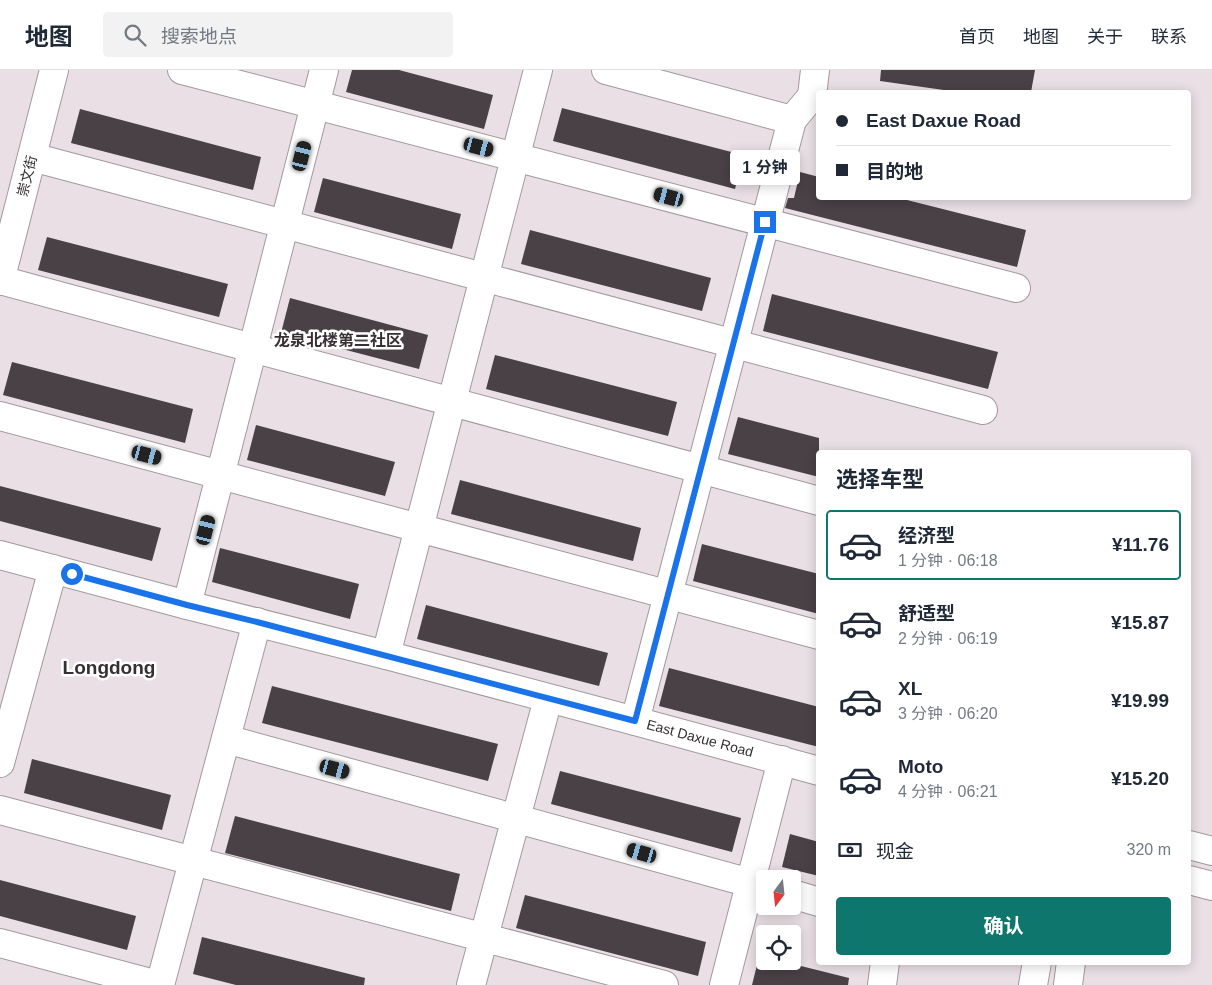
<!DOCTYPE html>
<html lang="zh">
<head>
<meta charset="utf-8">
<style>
	body { margin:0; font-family:Helvetica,"Noto Sans SC",sans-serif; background:#f2f2f3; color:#1f2937; height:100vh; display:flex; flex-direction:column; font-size:19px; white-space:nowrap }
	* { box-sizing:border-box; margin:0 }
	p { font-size:16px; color:#747a83 }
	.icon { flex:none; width:28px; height:28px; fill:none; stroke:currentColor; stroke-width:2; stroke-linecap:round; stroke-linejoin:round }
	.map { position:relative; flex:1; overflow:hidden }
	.details { position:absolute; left:816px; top:380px; width:375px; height:515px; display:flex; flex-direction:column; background:#fff; border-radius:5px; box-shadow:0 2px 12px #0003 }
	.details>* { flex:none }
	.hud { position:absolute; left:816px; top:20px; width:375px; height:110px; border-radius:5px; box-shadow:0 2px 12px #0003; display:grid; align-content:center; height:110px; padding:0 20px; background:#fff }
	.needle { width:32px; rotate:195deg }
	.controls { position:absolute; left:756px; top:800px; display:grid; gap:10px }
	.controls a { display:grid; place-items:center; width:45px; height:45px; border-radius:5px; background:#fff; box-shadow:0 2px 12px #0003; font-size:25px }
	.end { position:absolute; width:22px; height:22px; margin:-11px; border:6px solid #1a73e8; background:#fff; box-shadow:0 0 0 2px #fff }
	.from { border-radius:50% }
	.bubble { position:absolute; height:35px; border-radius:5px; background:#fff; box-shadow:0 2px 12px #0003; font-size:16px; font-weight:700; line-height:35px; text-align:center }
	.car { position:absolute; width:15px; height:30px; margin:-15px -8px; border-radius:6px; box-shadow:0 0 4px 1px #0007; background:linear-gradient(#222 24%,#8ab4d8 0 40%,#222 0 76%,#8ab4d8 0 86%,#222 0) }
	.hud b { display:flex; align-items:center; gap:18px; height:48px; font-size:19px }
	.hud b+b { border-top:1px solid #e0e1e3 }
	.hud i { width:12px; height:12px; background:#1f2937 }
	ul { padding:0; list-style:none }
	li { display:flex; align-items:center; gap:15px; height:70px; margin:0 10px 8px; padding:0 10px; border:2px solid transparent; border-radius:5px }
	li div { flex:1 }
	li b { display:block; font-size:19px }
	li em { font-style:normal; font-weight:700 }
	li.selected { border-color:#0f766e }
	li>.icon { width:45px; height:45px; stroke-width:1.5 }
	h2 { padding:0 20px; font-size:22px; line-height:60px }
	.pay { display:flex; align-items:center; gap:12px; height:55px; padding:0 20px; font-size:19px }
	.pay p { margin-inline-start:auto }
	.button { display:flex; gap:10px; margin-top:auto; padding:10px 20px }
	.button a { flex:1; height:58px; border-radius:5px; background:#0f766e; color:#fff; font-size:20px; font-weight:700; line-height:58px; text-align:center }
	header { display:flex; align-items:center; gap:30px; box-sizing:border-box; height:70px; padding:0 25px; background:#fff; border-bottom:1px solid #e0e1e3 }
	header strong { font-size:24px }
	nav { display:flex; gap:28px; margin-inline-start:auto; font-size:18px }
	.search { width:350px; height:45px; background:#f2f2f3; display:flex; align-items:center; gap:12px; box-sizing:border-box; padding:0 18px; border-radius:5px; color:#747a83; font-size:19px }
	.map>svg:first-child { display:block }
	.building { fill:#494145 }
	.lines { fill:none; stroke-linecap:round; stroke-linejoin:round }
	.minor-casing { stroke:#a2999e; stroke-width:30 }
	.major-casing { stroke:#a2999e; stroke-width:30 }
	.minor { stroke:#fff; stroke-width:28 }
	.major { stroke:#fff; stroke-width:28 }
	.route { stroke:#1a73e8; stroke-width:6 }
	.labels { text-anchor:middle; stroke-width:5; stroke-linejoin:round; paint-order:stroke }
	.street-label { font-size:14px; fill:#332f31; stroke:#fff }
	.quarter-label { font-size:16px; font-weight:bold; fill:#372f33; stroke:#fff }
	.district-label { font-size:19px; font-weight:bold; fill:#372f33; stroke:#fff }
</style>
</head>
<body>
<header>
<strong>地图</strong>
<div class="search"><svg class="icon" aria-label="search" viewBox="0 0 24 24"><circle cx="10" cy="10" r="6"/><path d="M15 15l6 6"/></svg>搜索地点</div>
<nav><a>首页</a><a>地图</a><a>关于</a><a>联系</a></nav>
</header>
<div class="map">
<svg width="1212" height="915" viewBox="0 0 1212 915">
	<rect width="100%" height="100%" fill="#e9dfe4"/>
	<g class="building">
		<polygon points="352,0 399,0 493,25 484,59 346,22"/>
		<polygon points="881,0 1035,0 1031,22 958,22 880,11"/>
		<polygon points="562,38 743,85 735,119 553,71"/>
		<polygon points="80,39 261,87 253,120 71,73"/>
		<polygon points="800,102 819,107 819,128 899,128 1026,160 1017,197 785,138 788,128 794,128"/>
		<polygon points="323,108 461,144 452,179 314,142"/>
		<polygon points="530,160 711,208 702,241 521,194"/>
		<polygon points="47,167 228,214 219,247 38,200"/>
		<polygon points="772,224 998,282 988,319 763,261"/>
		<polygon points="290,228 428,265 419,299 281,263"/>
		<polygon points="495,285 677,332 668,366 486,319"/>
		<polygon points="12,292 193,339 185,373 3,325"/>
		<polygon points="738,347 819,368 819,407 728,384"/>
		<polygon points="256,355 395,392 385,426 247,390"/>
		<polygon points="460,410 641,458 633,491 451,444"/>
		<polygon points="0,416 161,458 152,491 0,451"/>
		<polygon points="702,474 819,504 819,544 693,511"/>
		<polygon points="220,478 359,514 350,549 212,512"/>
		<polygon points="426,535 608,583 599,616 417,569"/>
		<polygon points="669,598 819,637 819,677 659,636"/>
		<polygon points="272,616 498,674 488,711 262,653"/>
		<polygon points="32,689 171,725 162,760 24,723"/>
		<polygon points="560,701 741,748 732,782 551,734"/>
		<polygon points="235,746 460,804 451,841 225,783"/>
		<polygon points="790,764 819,772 819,806 782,797"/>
		<polygon points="0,810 136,846 127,880 0,846"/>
		<polygon points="525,825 706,872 698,906 516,858"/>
		<polygon points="202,867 365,908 364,915 236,915 193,904"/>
		<polygon points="758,891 781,891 849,908 848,915 752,915"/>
	</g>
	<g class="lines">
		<defs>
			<g id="minor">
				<polyline points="182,0 1016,218"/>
				<polyline points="606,0 792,50"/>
				<polyline points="32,87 983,340"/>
				<polyline points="0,210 819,431"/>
				<polyline points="0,211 54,0"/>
				<polyline points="0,346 819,565"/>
				<polyline points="0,485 187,535 386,585 635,651 819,701"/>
				<polyline points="187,535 324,0"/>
				<polyline points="386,585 538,0"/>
				<polyline points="635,651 792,50 812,26 815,0"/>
				<polyline points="226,669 765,817"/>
				<polyline points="0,693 53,499"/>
				<polyline points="0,740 664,915"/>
				<polyline points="792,824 819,832"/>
				<polyline points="0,873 158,915"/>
				<polyline points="160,915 257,552"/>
				<polyline points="471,915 548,629"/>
				<polyline points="724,915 782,690"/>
				<polyline points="882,915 885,892"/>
			</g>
			<g id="major">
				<polyline points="1189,775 1212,781"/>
				<polyline points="1189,810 1212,816"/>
				<polyline points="1033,915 1037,892"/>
				<polyline points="1068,915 1071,892"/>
			</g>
		</defs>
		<use href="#minor" class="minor-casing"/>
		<use href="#major" class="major-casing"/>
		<use href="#minor" class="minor"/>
		<use href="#major" class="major"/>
	</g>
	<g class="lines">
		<polyline class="route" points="72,504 187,535 257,552 635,651 765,152"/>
	</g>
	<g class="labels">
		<g class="street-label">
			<text transform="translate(27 106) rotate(-76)" y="5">崇文街</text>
			<text transform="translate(700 668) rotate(15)" y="5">East Daxue Road</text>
		</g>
		<g class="quarter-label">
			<text x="338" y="276">龙泉北楼第二社区</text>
		</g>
		<g class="district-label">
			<text x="109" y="604">Longdong</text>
		</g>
	</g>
</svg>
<div class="controls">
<a><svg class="needle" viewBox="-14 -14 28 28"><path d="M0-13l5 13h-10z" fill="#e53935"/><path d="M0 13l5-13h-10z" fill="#747a83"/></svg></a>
<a><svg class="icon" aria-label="locate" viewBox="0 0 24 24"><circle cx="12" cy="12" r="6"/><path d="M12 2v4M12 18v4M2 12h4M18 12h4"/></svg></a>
</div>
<i class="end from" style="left:72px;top:504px"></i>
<i class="end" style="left:765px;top:152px"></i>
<div class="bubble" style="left:730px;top:80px;width:70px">1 分钟</div>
<i class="car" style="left:479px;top:77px;rotate:105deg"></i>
<i class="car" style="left:302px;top:86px;rotate:14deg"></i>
<i class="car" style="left:669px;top:127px;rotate:285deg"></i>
<i class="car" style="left:147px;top:385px;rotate:105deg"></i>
<i class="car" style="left:206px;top:460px;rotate:14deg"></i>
<i class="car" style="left:335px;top:699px;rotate:105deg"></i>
<i class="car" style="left:642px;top:783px;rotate:286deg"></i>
<div class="hud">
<b><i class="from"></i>East Daxue Road</b>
<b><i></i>目的地</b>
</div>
<section class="details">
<h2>选择车型</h2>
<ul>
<li class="selected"><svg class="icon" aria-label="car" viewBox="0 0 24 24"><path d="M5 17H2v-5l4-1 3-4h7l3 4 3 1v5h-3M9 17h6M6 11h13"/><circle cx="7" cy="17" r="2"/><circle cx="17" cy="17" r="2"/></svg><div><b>经济型</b><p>1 分钟 · 06:18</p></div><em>¥11.76</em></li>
<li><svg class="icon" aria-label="car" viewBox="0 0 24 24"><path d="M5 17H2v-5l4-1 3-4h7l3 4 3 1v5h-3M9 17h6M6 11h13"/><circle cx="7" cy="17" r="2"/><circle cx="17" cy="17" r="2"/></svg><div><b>舒适型</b><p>2 分钟 · 06:19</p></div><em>¥15.87</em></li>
<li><svg class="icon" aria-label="car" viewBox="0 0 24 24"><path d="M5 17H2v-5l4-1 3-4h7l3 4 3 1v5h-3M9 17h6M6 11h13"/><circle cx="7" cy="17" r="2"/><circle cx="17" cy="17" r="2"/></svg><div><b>XL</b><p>3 分钟 · 06:20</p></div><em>¥19.99</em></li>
<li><svg class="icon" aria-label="car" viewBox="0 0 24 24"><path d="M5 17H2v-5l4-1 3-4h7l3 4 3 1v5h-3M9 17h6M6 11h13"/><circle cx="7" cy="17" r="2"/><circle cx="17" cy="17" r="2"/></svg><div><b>Moto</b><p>4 分钟 · 06:21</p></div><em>¥15.20</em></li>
</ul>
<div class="pay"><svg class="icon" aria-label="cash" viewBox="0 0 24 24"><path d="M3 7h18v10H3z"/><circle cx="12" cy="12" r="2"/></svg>现金<p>320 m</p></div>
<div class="button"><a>确认</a></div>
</section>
</div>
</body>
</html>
